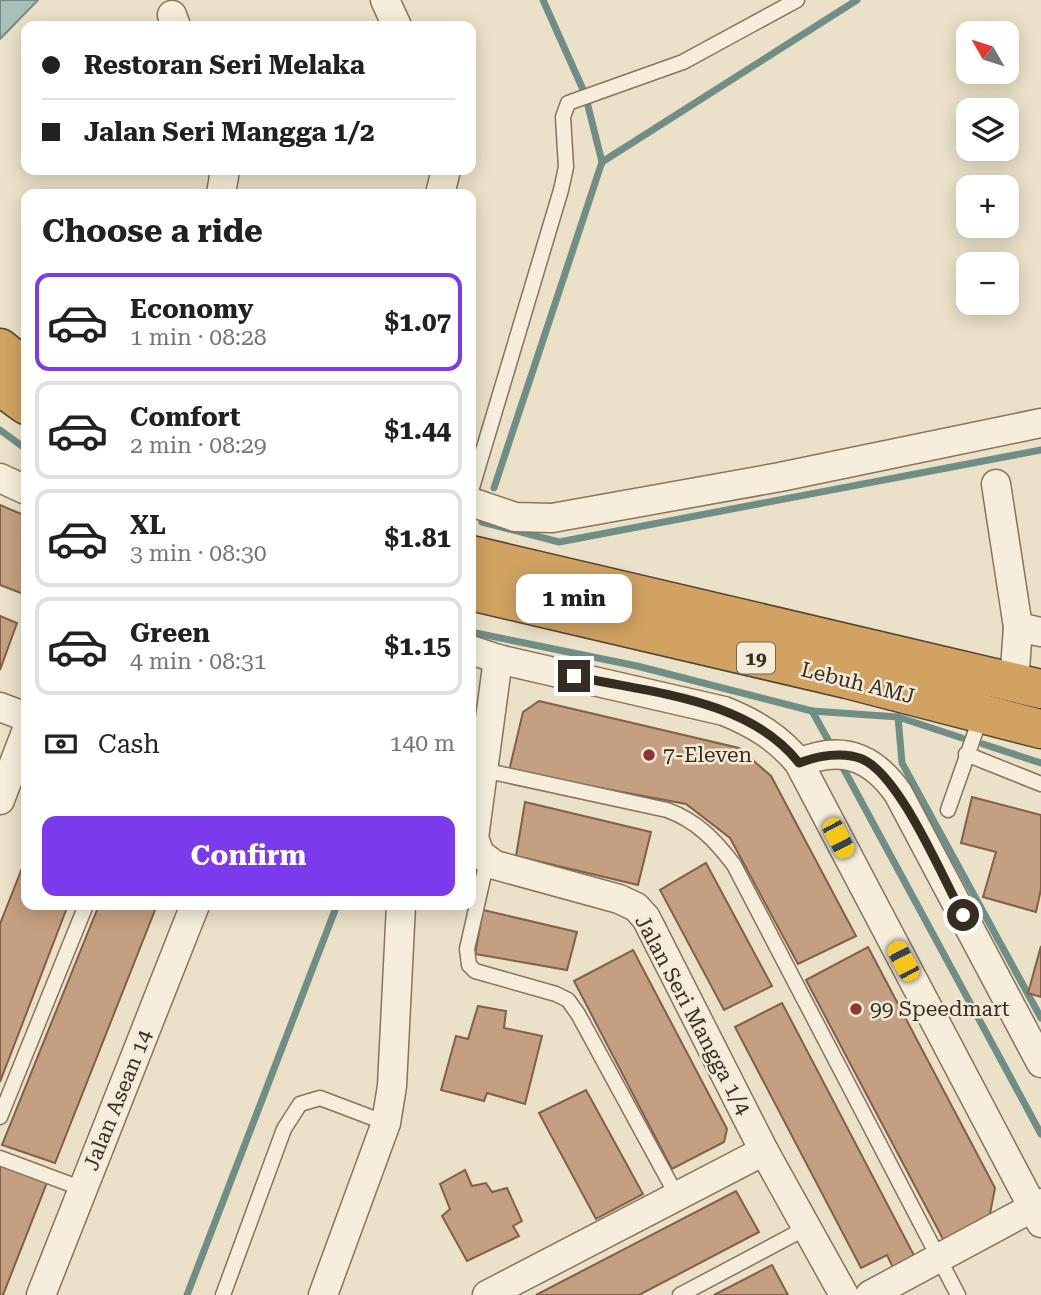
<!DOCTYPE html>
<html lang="en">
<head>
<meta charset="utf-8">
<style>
	body { margin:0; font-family:"Roboto Serif",serif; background:#f6f6f6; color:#202124; height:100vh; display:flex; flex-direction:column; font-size:26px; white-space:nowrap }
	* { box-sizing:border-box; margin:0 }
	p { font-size:23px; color:#757577 }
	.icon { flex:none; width:38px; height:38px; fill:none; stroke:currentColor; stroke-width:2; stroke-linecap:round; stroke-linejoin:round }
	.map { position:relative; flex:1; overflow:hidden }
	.details { position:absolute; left:21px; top:189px; width:455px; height:721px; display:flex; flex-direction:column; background:#fff; border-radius:14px; box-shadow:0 4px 18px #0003 }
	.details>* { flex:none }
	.hud { position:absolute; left:21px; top:21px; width:455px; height:154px; border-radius:14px; box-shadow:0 4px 18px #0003; display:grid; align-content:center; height:154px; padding:0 21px; background:#fff }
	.needle { width:46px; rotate:309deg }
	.fabs { position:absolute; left:956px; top:21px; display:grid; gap:14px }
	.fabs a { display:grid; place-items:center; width:63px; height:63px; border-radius:14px; background:#fff; box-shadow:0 4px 18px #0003; font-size:35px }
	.end { position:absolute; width:32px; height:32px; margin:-16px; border:9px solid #372c21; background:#fff; box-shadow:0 0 0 4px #fff }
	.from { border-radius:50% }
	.bubble { position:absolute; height:49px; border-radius:14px; background:#fff; box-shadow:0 4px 18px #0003; font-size:23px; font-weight:700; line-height:49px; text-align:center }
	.car { position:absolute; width:21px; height:42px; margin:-21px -10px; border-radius:9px; box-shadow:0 0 5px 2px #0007; background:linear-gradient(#f5c518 24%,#345 0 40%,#f5c518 0 76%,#345 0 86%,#f5c518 0) }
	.hud b { display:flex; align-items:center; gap:24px; height:66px; font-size:26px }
	.hud b+b { border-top:2px solid #e0e0e0 }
	.hud i { width:18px; height:18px; background:#202124 }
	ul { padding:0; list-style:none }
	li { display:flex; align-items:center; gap:21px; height:98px; margin:0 14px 10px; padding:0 7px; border:4px solid #e0e0e0; border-radius:14px }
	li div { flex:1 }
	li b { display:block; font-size:26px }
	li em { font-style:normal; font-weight:700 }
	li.selected { border-color:#7c3aed }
	li>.icon { width:63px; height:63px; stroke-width:1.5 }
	h2 { padding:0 21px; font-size:32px; line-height:84px }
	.pay { display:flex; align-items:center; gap:18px; height:77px; padding:0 21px; font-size:26px }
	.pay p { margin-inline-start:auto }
	.cta { display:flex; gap:14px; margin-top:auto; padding:14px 21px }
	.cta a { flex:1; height:80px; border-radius:14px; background:#7c3aed; color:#fff; font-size:28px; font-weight:700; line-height:80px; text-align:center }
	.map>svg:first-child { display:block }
	.water { fill:#a9bfb9; stroke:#708d86; stroke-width:2 }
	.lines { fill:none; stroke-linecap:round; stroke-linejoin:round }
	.stream { stroke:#708d86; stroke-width:7 }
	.building { fill:#c59f81; stroke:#825f47; stroke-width:2 }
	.lane-casing { stroke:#85745f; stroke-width:17 }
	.street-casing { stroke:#85745f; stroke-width:31 }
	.highway-casing { stroke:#534232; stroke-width:41 }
	.lane { stroke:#f6eedb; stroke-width:14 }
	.street { stroke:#f6eedb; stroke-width:28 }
	.highway { stroke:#d1a261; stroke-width:38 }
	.route { stroke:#372c21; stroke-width:9 }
	.poi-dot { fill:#8f3534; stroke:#f3ebd7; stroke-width:2.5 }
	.labels { text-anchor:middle; stroke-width:5; stroke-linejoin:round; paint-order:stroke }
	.shield { fill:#f3ebd7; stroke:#6f6558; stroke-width:2 }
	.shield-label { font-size:19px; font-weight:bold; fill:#372c21 }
	.street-label { font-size:21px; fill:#372c21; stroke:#f3ebd7 }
	.poi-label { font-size:21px; fill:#372c21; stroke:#f3ebd7; text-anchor:start }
</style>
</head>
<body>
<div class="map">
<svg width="1041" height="1295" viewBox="0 0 1041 1295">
	<rect width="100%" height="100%" fill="#ebe1c8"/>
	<polygon class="water" points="0,0 38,0 0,39"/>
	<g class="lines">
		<g class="stream">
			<polyline points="602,162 857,0"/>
			<polyline points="0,430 26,449"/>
			<polyline points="494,488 602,162 585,94 543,0"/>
			<polyline points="482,522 559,542 1041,450"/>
			<polyline points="471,632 637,666 812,711 898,717 962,738"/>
			<polyline points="812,711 832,747"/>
			<polyline points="898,717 902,763 1041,1018"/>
			<polyline points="983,744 1041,763"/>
			<polyline points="841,764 1041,1134"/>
			<polyline points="187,1295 337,905"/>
		</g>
	</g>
	<g class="building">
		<polygon points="0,505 26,516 26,595 0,585"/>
		<polygon points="0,616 17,623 0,670"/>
		<polygon points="539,701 739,748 771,776 856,936 798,964 730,838 686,804 509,771 523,712"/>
		<polygon points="972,797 1041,815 1041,889 1036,912 983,897 996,852 961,843"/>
		<polygon points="525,802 651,832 638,885 516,856"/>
		<polygon points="26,858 26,905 68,905 0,1082 0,924"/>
		<polygon points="706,863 772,986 724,1010 660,890"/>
		<polygon points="99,905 157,905 55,1163 2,1145"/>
		<polygon points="483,910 577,932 567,970 475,954"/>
		<polygon points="1041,946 1041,997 1028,993"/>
		<polygon points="868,947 995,1188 989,1219 944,1241 806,980"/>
		<polygon points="633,950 727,1129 724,1142 672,1169 574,981"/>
		<polygon points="782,1003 917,1261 895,1272 887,1255 861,1268 735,1027"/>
		<polygon points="478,1006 506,1011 504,1028 542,1036 525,1104 487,1093 484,1101 441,1090 456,1036 468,1039"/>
		<polygon points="586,1090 643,1194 596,1219 539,1113"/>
		<polygon points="0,1163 48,1180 3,1295 0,1295"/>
		<polygon points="465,1170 472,1186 486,1183 492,1192 507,1188 522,1221 513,1226 519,1236 467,1261 442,1216 450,1209 440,1184"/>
		<polygon points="736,1191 759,1232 639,1295 536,1295"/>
		<polygon points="772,1265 788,1295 714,1295"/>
	</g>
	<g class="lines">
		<defs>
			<g id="lane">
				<polyline points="471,491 561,190 566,167 563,117 568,103 683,62 797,0"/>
				<polyline points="966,754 1041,784"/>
				<path d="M483 770 667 810C697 821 715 840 734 865L958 1295"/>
				<polyline points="948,810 981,716"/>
				<polyline points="487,861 467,949 469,965 475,971 556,994 568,1000 578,1014 677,1196"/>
				<polyline points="0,1117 86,905"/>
				<polyline points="0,1158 83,1189"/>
				<polyline points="223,1295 284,1129 300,1104 320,1098 386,1123"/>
				<polyline points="680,1295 806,1228"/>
			</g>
			<g id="street">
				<polyline points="385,0 397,26"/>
				<polyline points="172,15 176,26"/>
				<polyline points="221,194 225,170"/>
				<polyline points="440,194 446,170"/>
				<polyline points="0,478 26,490"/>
				<polyline points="996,484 1018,627"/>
				<polyline points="471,502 515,517 552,518 780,477 1041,423"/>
				<path d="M471 650 498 659 724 711C754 723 779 738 799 763L1041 1223"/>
				<polyline points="498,659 474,838 480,854 495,865 619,899 636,907 646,918 764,1151 844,1295"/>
				<polyline points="1014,683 1018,627 1041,632"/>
				<polyline points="0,707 26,717"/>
				<path d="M799 763C841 745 872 756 898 793L1041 1063"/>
				<polyline points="0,800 26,732"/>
				<polyline points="41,1295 195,905"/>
				<polyline points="323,1295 386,1123 392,1086 401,905"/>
				<polyline points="487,1295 764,1151"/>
				<polyline points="870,1295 1041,1203"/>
			</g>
			<g id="highway">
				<polyline points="0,348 26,369"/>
				<polyline points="0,386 26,405"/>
				<polyline points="471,555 1041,689"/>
				<polyline points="471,591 847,679 1041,729"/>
			</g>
		</defs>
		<use href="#lane" class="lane-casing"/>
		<use href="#street" class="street-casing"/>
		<use href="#highway" class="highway-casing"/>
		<use href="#lane" class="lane"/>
		<use href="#street" class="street"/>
		<use href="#highway" class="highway"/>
	</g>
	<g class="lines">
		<path class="route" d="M574 676C650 693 748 698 799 763 817 756 843 751 862 759 900 775 942 877 963 915"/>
	</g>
	<g class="poi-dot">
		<circle cx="649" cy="755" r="7"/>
		<circle cx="856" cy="1009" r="7"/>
	</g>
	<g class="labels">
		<rect class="shield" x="737" y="642.5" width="38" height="31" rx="5"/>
		<g class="shield-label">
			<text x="756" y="665">19</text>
		</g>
		<g class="street-label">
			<text transform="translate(858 683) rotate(14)" y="7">Lebuh AMJ</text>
			<text transform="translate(693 1015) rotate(62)" y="7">Jalan Seri Mangga 1/4</text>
			<text transform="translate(118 1100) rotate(-68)" y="7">Jalan Asean 14</text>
		</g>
		<g class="poi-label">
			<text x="663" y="762">7-Eleven</text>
			<text x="870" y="1016">99 Speedmart</text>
		</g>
	</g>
</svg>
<div class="fabs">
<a><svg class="needle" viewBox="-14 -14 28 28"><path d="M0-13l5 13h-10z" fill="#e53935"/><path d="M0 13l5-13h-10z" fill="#757577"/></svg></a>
<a><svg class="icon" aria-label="layers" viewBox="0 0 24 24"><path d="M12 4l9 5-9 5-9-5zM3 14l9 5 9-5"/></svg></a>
<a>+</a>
<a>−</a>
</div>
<i class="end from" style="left:963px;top:915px"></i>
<i class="end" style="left:574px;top:676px"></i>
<div class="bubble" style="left:516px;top:574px;width:116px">1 min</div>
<i class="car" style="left:838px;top:838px;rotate:152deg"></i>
<i class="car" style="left:903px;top:961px;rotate:332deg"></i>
<div class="hud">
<b><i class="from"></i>Restoran Seri Melaka</b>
<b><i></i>Jalan Seri Mangga 1/2</b>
</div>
<section class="details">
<h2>Choose a ride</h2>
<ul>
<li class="selected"><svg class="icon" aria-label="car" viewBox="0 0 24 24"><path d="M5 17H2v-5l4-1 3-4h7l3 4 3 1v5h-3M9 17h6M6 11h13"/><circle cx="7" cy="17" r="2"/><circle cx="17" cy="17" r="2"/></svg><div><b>Economy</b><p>1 min · 08:28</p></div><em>$1.07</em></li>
<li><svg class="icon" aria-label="car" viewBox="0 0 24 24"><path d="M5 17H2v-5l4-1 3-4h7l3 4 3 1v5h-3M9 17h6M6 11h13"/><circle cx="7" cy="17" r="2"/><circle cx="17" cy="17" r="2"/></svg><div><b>Comfort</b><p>2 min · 08:29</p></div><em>$1.44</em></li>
<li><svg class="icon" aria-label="car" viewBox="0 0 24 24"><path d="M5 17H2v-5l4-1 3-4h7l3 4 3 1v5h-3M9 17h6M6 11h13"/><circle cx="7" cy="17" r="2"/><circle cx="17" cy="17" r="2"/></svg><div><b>XL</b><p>3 min · 08:30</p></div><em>$1.81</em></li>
<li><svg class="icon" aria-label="car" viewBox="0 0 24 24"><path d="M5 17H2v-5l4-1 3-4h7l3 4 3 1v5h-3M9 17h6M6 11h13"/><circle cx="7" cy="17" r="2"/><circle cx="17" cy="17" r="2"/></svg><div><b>Green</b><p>4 min · 08:31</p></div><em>$1.15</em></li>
</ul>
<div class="pay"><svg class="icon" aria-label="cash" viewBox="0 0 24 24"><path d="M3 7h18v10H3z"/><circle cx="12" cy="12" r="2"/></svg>Cash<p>140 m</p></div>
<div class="cta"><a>Confirm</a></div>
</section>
</div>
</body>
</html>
